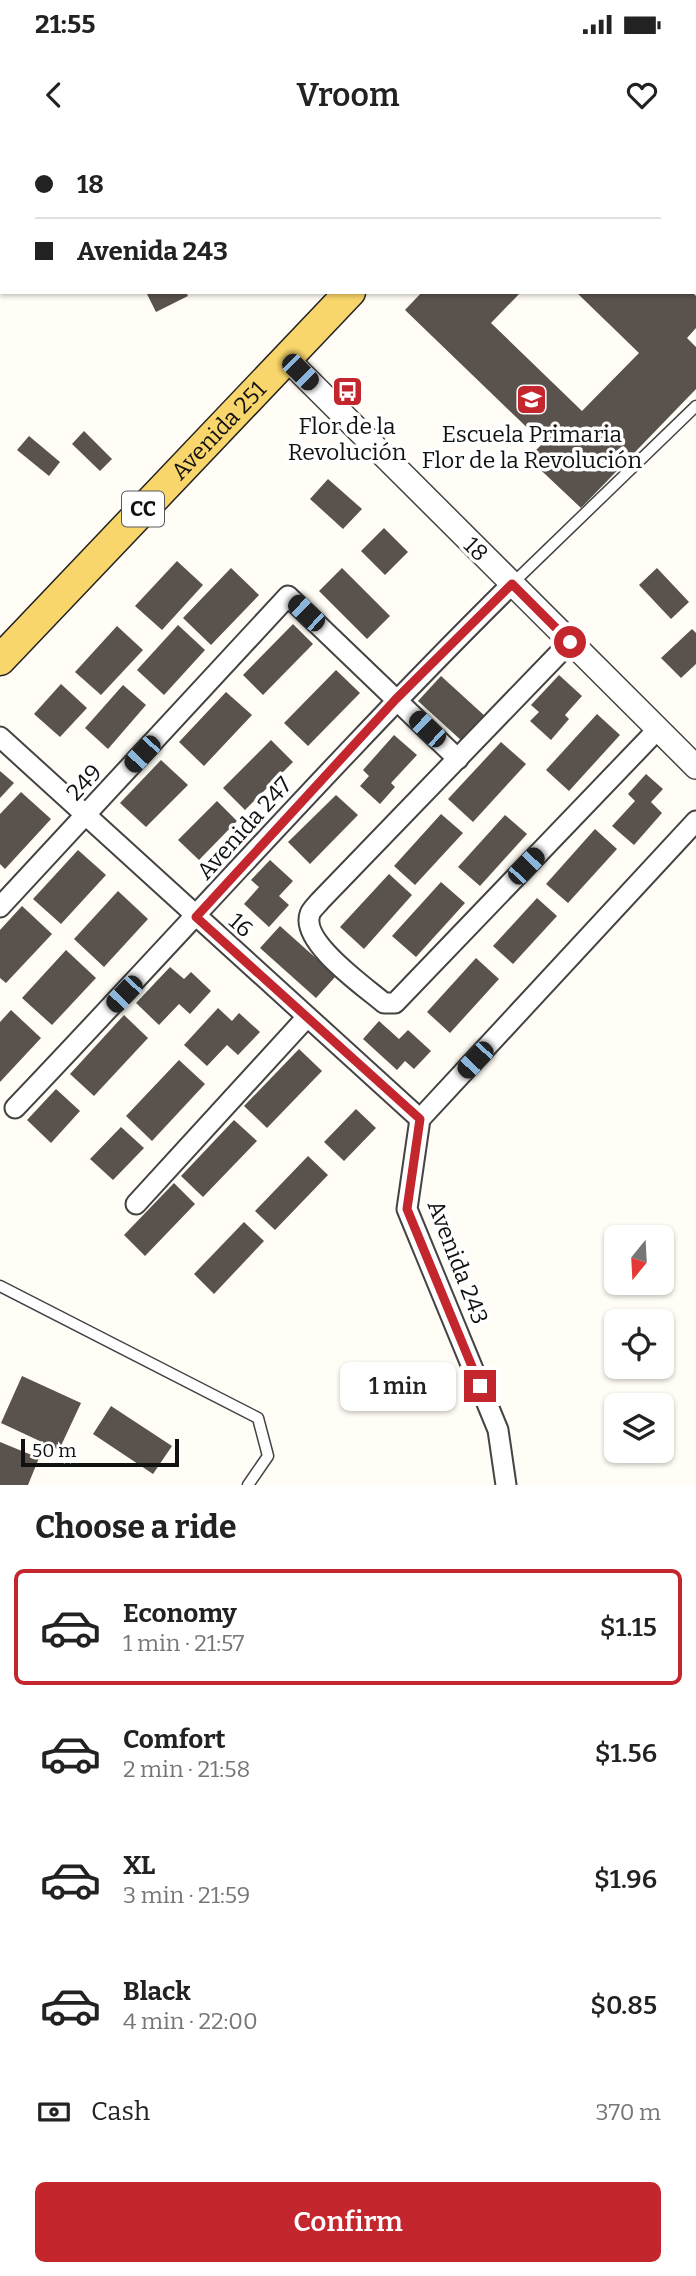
<!DOCTYPE html>
<html lang="en">
<head>
<meta charset="utf-8">
<style>
	body { margin:0; font-family:Bitter,serif; background:#f2f2f2; color:#222; height:100vh; display:flex; flex-direction:column; font-size:26px; white-space:nowrap }
	* { box-sizing:border-box; margin:0 }
	p { font-size:23px; color:#767676 }
	.icon { flex:none; width:38px; height:38px; fill:none; stroke:currentColor; stroke-width:2; stroke-linecap:round; stroke-linejoin:round }
	.map { position:relative; height:1345px; overflow:hidden }
	.panel { display:flex; flex-direction:column; background:#fff; flex:1 }
	.panel>* { flex:none }
	.guide { position:absolute; left:0px; top:0px; width:696px; height:154px; box-shadow:0 2px 5px #0004; display:grid; align-content:center; height:154px; padding:0 35px; background:#fff }
	.needle { width:46px; rotate:198deg }
	.controls { position:absolute; left:604px; top:1085px; display:grid; gap:14px }
	.controls a { display:grid; place-items:center; width:70px; height:70px; border-radius:10px; background:#fff; box-shadow:0 2px 5px #0004; font-size:35px }
	.scale { position:absolute; left:21px; bottom:18px; width:158px; box-sizing:border-box; padding-left:7px; border:4px solid #111; border-top:0; font-size:19px; line-height:24px; white-space:nowrap; color:#111; -webkit-text-stroke:5px #fff; paint-order:stroke }
	.end { position:absolute; width:32px; height:32px; margin:-16px; border:9px solid #c4262e; background:#fff; box-shadow:0 0 0 4px #fff }
	.from { border-radius:50% }
	.bubble { position:absolute; height:49px; border-radius:10px; background:#fff; box-shadow:0 2px 5px #0004; font-size:23px; font-weight:600; line-height:49px; text-align:center }
	.car { position:absolute; width:21px; height:42px; margin:-21px -10px; border-radius:9px; box-shadow:0 0 5px 2px #0007; background:linear-gradient(#222 24%,#8ab4d8 0 40%,#222 0 76%,#8ab4d8 0 86%,#222 0) }
	.guide b { display:flex; align-items:center; gap:24px; height:66px; font-size:26px }
	.guide b+b { border-top:2px solid #e0e0e0 }
	.guide i { width:18px; height:18px; background:#222 }
	ul { padding:0; list-style:none }
	li { display:flex; align-items:center; gap:21px; height:116px; margin:0 14px 10px; padding:0 21px; border:4px solid transparent; border-radius:10px }
	li div { flex:1 }
	li b { display:block; font-size:26px }
	li em { font-style:normal; font-weight:600 }
	li.selected { border-color:#c4262e }
	li>.icon { width:63px; height:63px; stroke-width:1.5 }
	h2 { padding:0 35px; font-size:32px; line-height:84px }
	.pay { display:flex; align-items:center; gap:18px; height:77px; padding:0 35px; font-size:26px }
	.pay p { margin-inline-start:auto }
	.cta { display:flex; gap:14px; margin-top:auto; padding:14px 35px }
	.cta a { flex:1; height:80px; border-radius:10px; background:#c4262e; color:#fff; font-size:28px; font-weight:600; line-height:80px; text-align:center }
	.status { display:flex; justify-content:space-between; align-items:center; height:49px; padding:0 35px; background:#fff; direction:ltr }
	.status svg { height:19px; fill:currentColor }
	header { display:flex; justify-content:space-between; align-items:center; height:91px; padding:0 35px; background:#fff; font-size:32px; font-weight:600 }
	.map>svg:first-child { display:block }
	.lines { fill:none; stroke-linecap:round; stroke-linejoin:round }
	.stream { stroke:#3f96cf; stroke-width:6 }
	.building { fill:#5a524d }
	.service-casing { stroke:#444; stroke-width:13 }
	.minor-casing { stroke:#444; stroke-width:23 }
	.tertiary-casing { stroke:#444; stroke-width:26 }
	.primary-casing { stroke:#222; stroke-width:33 }
	.service { stroke:#fff; stroke-width:10 }
	.minor { stroke:#fff; stroke-width:19 }
	.tertiary { stroke:#fff; stroke-width:23 }
	.primary { stroke:#f9d66b; stroke-width:30 }
	.route { stroke:#c4262e; stroke-width:9 }
	.labels { text-anchor:middle; stroke-width:7; stroke-linejoin:round; paint-order:stroke }
	.shield { fill:#fff; stroke:#585858; stroke-width:2 }
	.shield-label { font-size:21px; font-weight:bold; fill:#111 }
	.poi-label { font-size:23px; fill:#111; stroke:#fff }
	.street-label { font-size:23px; fill:#111; stroke:#fff }
</style>
</head>
<body>
<div class="status"><b>21:55</b><svg viewBox="0 0 49 12"><path d="M0 12V9h3v3zM5 12V6h3v6zM10 12V3h3v9zM15 12V0h3v12zM26 1h20v11H26zM47 4h2v5h-2z"/></svg></div>
<header><svg class="icon" aria-label="back" viewBox="0 0 24 24"><path d="M15 5l-7 7 7 7"/></svg>Vroom<svg class="icon" aria-label="heart" viewBox="0 0 24 24"><path d="M12 20l-8-8c-3-5 5-10 8-4 3-6 11-1 8 4z"/></svg></header>
<div class="map">
<svg width="696" height="1345" viewBox="0 0 696 1345">
	<rect width="100%" height="100%" fill="#fffdf5"/>
	<g class="lines">
		<g class="stream">
			<polyline points="147,2 150,0"/>
			<polyline points="0,111 2,110"/>
		</g>
	</g>
	<g class="building">
		<polygon points="146,152 186,152 188,156 156,172"/>
		<polygon points="422,152 521,152 491,183 582,271 639,213 576,152 692,152 696,156 696,188 687,198 696,207 696,249 581,368 528,318 543,303 405,170"/>
		<polygon points="84,291 112,319 100,331 72,304"/>
		<polygon points="29,296 60,322 49,336 17,310"/>
		<polygon points="328,339 362,369 343,389 310,359"/>
		<polygon points="384,388 408,412 385,435 361,411"/>
		<polygon points="177,421 203,445 162,490 135,466"/>
		<polygon points="231,428 259,455 211,505 183,478"/>
		<polygon points="342,428 390,476 367,499 319,451"/>
		<polygon points="657,428 689,462 671,479 639,445"/>
		<polygon points="293,484 313,504 263,555 243,535"/>
		<polygon points="178,485 205,510 164,555 137,530"/>
		<polygon points="117,486 143,510 101,555 75,532"/>
		<polygon points="692,489 696,493 696,524 681,538 661,518"/>
		<polygon points="336,530 360,553 308,606 284,583"/>
		<polygon points="559,535 582,556 565,575 569,579 551,600 530,581 539,572 531,565"/>
		<polygon points="441,536 486,577 463,602 418,561"/>
		<polygon points="61,544 87,568 60,597 34,574"/>
		<polygon points="123,545 146,565 108,609 85,588"/>
		<polygon points="226,552 252,575 204,626 179,602"/>
		<polygon points="597,574 620,595 569,651 546,630"/>
		<polygon points="394,595 417,615 391,643 395,647 380,664 360,646 369,636 363,630"/>
		<polygon points="271,600 293,622 245,670 223,648"/>
		<polygon points="501,602 526,624 473,682 448,659"/>
		<polygon points="161,620 188,645 146,687 120,663"/>
		<polygon points="0,631 14,643 0,658"/>
		<polygon points="646,634 663,649 651,662 662,673 634,705 612,686 635,661 628,654"/>
		<polygon points="21,652 51,679 5,729 0,724 0,674"/>
		<polygon points="336,655 358,675 310,724 288,702"/>
		<polygon points="217,661 237,681 199,720 178,700"/>
		<polygon points="441,674 463,693 415,745 394,726"/>
		<polygon points="505,675 527,694 480,746 458,727"/>
		<polygon points="595,689 617,709 568,763 546,744"/>
		<polygon points="78,710 106,735 61,784 33,759"/>
		<polygon points="270,720 293,741 279,756 289,765 269,787 244,764 259,747 251,740"/>
		<polygon points="389,734 412,755 364,809 340,787"/>
		<polygon points="441,742 465,763 416,817 392,796"/>
		<polygon points="118,751 148,779 104,827 74,799"/>
		<polygon points="537,758 557,776 513,824 493,806"/>
		<polygon points="22,766 52,794 6,843 0,838 0,790"/>
		<polygon points="280,786 336,836 316,858 260,808"/>
		<polygon points="66,810 96,838 52,885 22,858"/>
		<polygon points="476,818 499,839 450,893 427,872"/>
		<polygon points="170,827 184,839 191,832 211,851 190,874 179,864 159,885 136,863"/>
		<polygon points="218,868 232,881 239,873 260,892 238,915 227,905 207,926 184,905"/>
		<polygon points="11,870 41,898 0,942 0,882"/>
		<polygon points="124,875 148,898 94,956 70,934"/>
		<polygon points="379,881 399,899 408,890 431,911 414,929 405,921 397,930 363,899"/>
		<polygon points="299,909 322,931 267,988 244,966"/>
		<polygon points="179,920 205,944 152,1001 126,976"/>
		<polygon points="56,949 80,971 51,1003 27,980"/>
		<polygon points="356,969 376,988 344,1021 324,1002"/>
		<polygon points="234,980 257,1001 203,1057 181,1036"/>
		<polygon points="121,987 144,1008 113,1040 90,1019"/>
		<polygon points="308,1016 328,1035 275,1090 255,1071"/>
		<polygon points="174,1043 195,1064 145,1116 124,1095"/>
		<polygon points="244,1082 264,1101 214,1154 194,1134"/>
		<polygon points="22,1236 81,1263 59,1310 1,1283"/>
		<polygon points="111,1266 172,1306 153,1334 93,1294"/>
		<polygon points="0,1302 39,1318 28,1345 0,1345"/>
	</g>
	<g class="lines">
		<defs>
			<g id="service">
				<polyline points="445,0 448,2"/>
				<polyline points="513,443 696,266"/>
				<polyline points="0,1146 258,1278 268,1316 248,1345"/>
			</g>
			<g id="minor">
				<path d="M570 502 320 761C317 765 311 770 310 774 300 802 364 846 384 863H395L658 589"/>
				<polyline points="0,597 420,979"/>
				<polyline points="0,767 288,456 458,619"/>
				<path d="M15 968C181 794 341 613 512 444"/>
				<polyline points="136,1064 307,877"/>
				<polyline points="506,1345 498,1290 407,1069 420,979 696,681"/>
			</g>
			<polyline id="tertiary" points="287,219 696,627"/>
			<g id="primary">
				<polyline points="491,2 493,0"/>
				<path id="s1" d="M0 520 350 152"/>
			</g>
		</defs>
		<use href="#service" class="service-casing"/>
		<use href="#minor" class="minor-casing"/>
		<use href="#tertiary" class="tertiary-casing"/>
		<use href="#primary" class="primary-casing"/>
		<use href="#service" class="service"/>
		<use href="#minor" class="minor"/>
		<use href="#tertiary" class="tertiary"/>
		<use href="#primary" class="primary"/>
	</g>
	<g class="lines">
		<polyline class="route" points="480,1246 407,1069 420,979 196,777 396,559 512,444 570,502"/>
	</g>
	<defs>
		<symbol id="bus-square" viewBox="-11 -11 22 22"><rect x="-9" y="-9" width="18" height="18" rx="4" fill="#c4262e" stroke="#fff"/><path d="M-5-6H5V4H4V6H2V4H-2V6H-4V4H-5ZM-3.5-4V0h7V-4ZM-3.5 1.2v1.5H-2V1.2ZM2 1.2v1.5H3.5V1.2Z" fill="#fff"/></symbol>
		<symbol id="school-square" viewBox="-11 -11 22 22"><rect x="-9" y="-9" width="18" height="18" rx="4" fill="#c4262e" stroke="#fff"/><path d="M0-5L7-2L0 1L-7-2ZM-4 1L0 2.5L4 1V4Q0 6-4 4Z" fill="#fff"/></symbol>
	</defs>
	<g fill-rule="evenodd">
		<use href="#bus-square" x="330" y="234" width="35" height="35"/>
		<use href="#school-square" x="514" y="242" width="35" height="35"/>
	</g>
	<g class="labels">
		<rect class="shield" x="122" y="351.5" width="42" height="35" rx="5"/>
		<g class="shield-label">
			<text x="143" y="376">CC</text>
		</g>
		<g class="poi-label">
			<text x="347" y="294">Flor de la<tspan x="347" dy="26">Revolución</tspan></text>
			<text x="532" y="302">Escuela Primaria<tspan x="532" dy="26">Flor de la Revolución</tspan></text>
		</g>
		<g class="street-label">
			<text dy="8" stroke="none"><textPath href="#s1" startOffset="317">Avenida 251</textPath></text>
			<text transform="translate(476 409) rotate(45)" y="8">18</text>
			<text transform="translate(84 642) rotate(-47)" y="8">249</text>
			<text transform="translate(244 688) rotate(-48)" y="8">Avenida 247</text>
			<text transform="translate(241 785) rotate(42)" y="8">16</text>
			<text transform="translate(458 1122) rotate(69)" y="8">Avenida 243</text>
		</g>
	</g>
</svg>
<div class="controls">
<a><svg class="needle" viewBox="-14 -14 28 28"><path d="M0-13l5 13h-10z" fill="#e53935"/><path d="M0 13l5-13h-10z" fill="#767676"/></svg></a>
<a><svg class="icon" aria-label="locate" viewBox="0 0 24 24"><circle cx="12" cy="12" r="6"/><path d="M12 2v4M12 18v4M2 12h4M18 12h4"/></svg></a>
<a><svg class="icon" aria-label="layers" viewBox="0 0 24 24"><path d="M12 4l9 5-9 5-9-5zM3 14l9 5 9-5"/></svg></a>
</div>
<div class="scale">50 m</div>
<i class="end from" style="left:570px;top:502px"></i>
<i class="end" style="left:480px;top:1246px"></i>
<div class="bubble" style="left:340px;top:1222px;width:116px">1 min</div>
<i class="car" style="left:300px;top:232px;rotate:135deg"></i>
<i class="car" style="left:306px;top:473px;rotate:314deg"></i>
<i class="car" style="left:427px;top:589px;rotate:314deg"></i>
<i class="car" style="left:142px;top:614px;rotate:223deg"></i>
<i class="car" style="left:526px;top:726px;rotate:44deg"></i>
<i class="car" style="left:124px;top:854px;rotate:224deg"></i>
<i class="car" style="left:475px;top:920px;rotate:223deg"></i>
<div class="guide">
<b><i class="from"></i>18</b>
<b><i></i>Avenida 243</b>
</div>
</div>
<section class="panel">
<h2>Choose a ride</h2>
<ul>
<li class="selected"><svg class="icon" aria-label="car" viewBox="0 0 24 24"><path d="M5 17H2v-5l4-1 3-4h7l3 4 3 1v5h-3M9 17h6M6 11h13"/><circle cx="7" cy="17" r="2"/><circle cx="17" cy="17" r="2"/></svg><div><b>Economy</b><p>1 min · 21:57</p></div><em>$1.15</em></li>
<li><svg class="icon" aria-label="car" viewBox="0 0 24 24"><path d="M5 17H2v-5l4-1 3-4h7l3 4 3 1v5h-3M9 17h6M6 11h13"/><circle cx="7" cy="17" r="2"/><circle cx="17" cy="17" r="2"/></svg><div><b>Comfort</b><p>2 min · 21:58</p></div><em>$1.56</em></li>
<li><svg class="icon" aria-label="car" viewBox="0 0 24 24"><path d="M5 17H2v-5l4-1 3-4h7l3 4 3 1v5h-3M9 17h6M6 11h13"/><circle cx="7" cy="17" r="2"/><circle cx="17" cy="17" r="2"/></svg><div><b>XL</b><p>3 min · 21:59</p></div><em>$1.96</em></li>
<li><svg class="icon" aria-label="car" viewBox="0 0 24 24"><path d="M5 17H2v-5l4-1 3-4h7l3 4 3 1v5h-3M9 17h6M6 11h13"/><circle cx="7" cy="17" r="2"/><circle cx="17" cy="17" r="2"/></svg><div><b>Black</b><p>4 min · 22:00</p></div><em>$0.85</em></li>
</ul>
<div class="pay"><svg class="icon" aria-label="cash" viewBox="0 0 24 24"><path d="M3 7h18v10H3z"/><circle cx="12" cy="12" r="2"/></svg>Cash<p>370 m</p></div>
<div class="cta"><a>Confirm</a></div>
</section>
</body>
</html>
